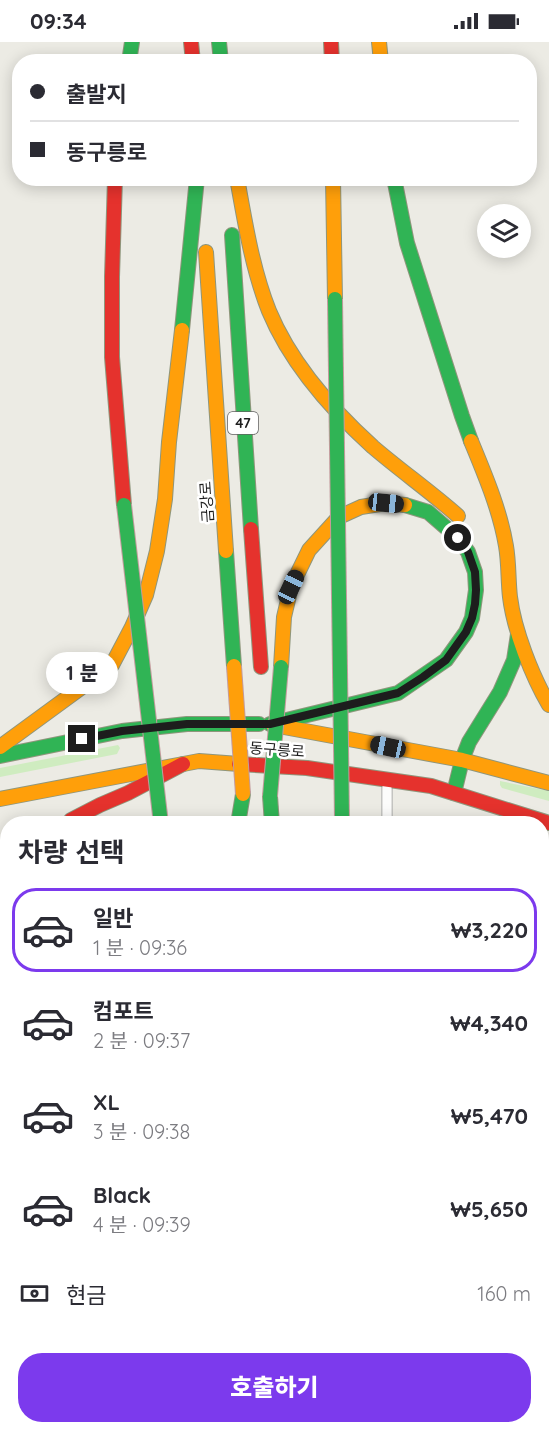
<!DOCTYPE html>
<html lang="ko">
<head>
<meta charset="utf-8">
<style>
	body { margin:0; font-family:Quicksand,"Noto Sans KR",sans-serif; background:#f7f7f7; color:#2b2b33; height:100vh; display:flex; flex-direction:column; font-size:22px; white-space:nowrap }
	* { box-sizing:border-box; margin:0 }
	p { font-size:20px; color:#7c7c81 }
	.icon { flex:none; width:33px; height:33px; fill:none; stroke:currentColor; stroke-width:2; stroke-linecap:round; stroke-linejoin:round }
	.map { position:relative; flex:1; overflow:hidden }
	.sheet { position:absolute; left:0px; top:774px; width:549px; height:618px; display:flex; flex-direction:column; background:#fff; border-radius:24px 24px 0 0; box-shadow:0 3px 15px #0003 }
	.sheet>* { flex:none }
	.guide { position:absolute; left:12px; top:12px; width:525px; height:132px; border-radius:24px; box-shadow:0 3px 15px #0003; display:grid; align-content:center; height:132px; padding:0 18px; background:#fff }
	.fabs { position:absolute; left:477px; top:162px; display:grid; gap:12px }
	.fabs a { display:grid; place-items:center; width:54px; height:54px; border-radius:50%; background:#fff; box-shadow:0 3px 15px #0003; font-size:30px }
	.end { position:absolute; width:27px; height:27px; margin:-14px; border:8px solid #1d1d1d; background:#fff; box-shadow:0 0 0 3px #fff }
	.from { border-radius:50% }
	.bubble { position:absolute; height:42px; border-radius:21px; background:#fff; box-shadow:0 3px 15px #0003; font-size:20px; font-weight:800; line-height:42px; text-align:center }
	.car { position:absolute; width:18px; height:36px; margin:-18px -9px; border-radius:8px; box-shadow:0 0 4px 2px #0007; background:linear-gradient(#222 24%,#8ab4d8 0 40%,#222 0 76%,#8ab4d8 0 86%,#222 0) }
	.guide b { display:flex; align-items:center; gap:21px; height:57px; font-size:22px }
	.guide b+b { border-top:2px solid #e1e1e2 }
	.guide i { width:15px; height:15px; background:#2b2b33 }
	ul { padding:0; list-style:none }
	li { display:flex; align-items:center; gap:18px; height:84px; margin:0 12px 9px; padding:0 6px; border:3px solid transparent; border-radius:24px }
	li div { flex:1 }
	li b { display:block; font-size:22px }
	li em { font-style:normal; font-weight:800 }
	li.active { border-color:#7c3aed }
	li>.icon { width:54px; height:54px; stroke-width:1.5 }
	h2 { padding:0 18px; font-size:27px; line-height:72px }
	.pay { display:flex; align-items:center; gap:15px; height:66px; padding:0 18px; font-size:22px }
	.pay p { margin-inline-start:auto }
	.action { display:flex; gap:12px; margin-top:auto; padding:12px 18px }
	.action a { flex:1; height:69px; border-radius:24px; background:#7c3aed; color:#fff; font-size:24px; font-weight:800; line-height:69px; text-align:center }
	.status { display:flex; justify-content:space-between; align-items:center; height:42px; padding:0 30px; background:#fff; direction:ltr }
	.status svg { height:16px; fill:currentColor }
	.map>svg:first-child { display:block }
	.grass { fill:#cfecc0 }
	.forest { fill:#beddb7 }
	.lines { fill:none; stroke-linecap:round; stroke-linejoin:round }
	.lane-casing { stroke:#c4c4c1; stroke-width:12 }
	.fast-casing { stroke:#8f967c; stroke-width:16 }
	.slow-casing { stroke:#8f967c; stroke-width:16 }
	.jam-casing { stroke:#8f967c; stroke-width:16 }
	.lane { stroke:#fcfcfb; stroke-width:9 }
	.fast { stroke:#30b455; stroke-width:14 }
	.slow { stroke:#ff9f0a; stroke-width:14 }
	.jam { stroke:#e5322d; stroke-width:14 }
	.fast-bridge-casing { stroke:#c39b9d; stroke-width:16; stroke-linecap:butt }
	.slow-bridge-casing { stroke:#c39b9d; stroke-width:16; stroke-linecap:butt }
	.fast-bridge { stroke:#30b455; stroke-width:14 }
	.slow-bridge { stroke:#ff9f0a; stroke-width:14 }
	.route { stroke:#1d1d1d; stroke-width:8 }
	.labels { text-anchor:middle; stroke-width:5; stroke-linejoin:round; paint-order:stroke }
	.shield { fill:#fff; stroke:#616161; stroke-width:1.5 }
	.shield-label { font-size:14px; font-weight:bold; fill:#1d1d1d }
	.street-label { font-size:15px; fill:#1d1d1d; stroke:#fff }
</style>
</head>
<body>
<div class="status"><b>09:34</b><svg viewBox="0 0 49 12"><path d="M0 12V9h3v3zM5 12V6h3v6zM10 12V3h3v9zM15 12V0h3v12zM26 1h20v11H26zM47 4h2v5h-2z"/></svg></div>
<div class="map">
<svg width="549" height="1392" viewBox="0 0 549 1392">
	<rect width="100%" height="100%" fill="#ecebe4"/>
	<g class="grass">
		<polygon points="118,703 120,706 117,712 0,735 0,726"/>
		<polygon points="500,739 549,749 549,759 502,746 500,743"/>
	</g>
	<polygon class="forest" points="0,969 8,975 8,1384 167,1385 167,1392 0,1392"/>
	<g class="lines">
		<defs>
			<g id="lane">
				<polyline points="387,740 387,782"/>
				<polyline points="410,1392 411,1384"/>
			</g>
			<g id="fast">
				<polyline points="219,0 221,20"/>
				<polyline points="129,20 132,0"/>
				<polyline points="394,136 407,201 462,374 471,399"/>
				<polyline points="232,193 251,487"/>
				<polyline points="182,288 197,136"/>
				<polyline points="226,509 234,624"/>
				<polyline points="270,682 398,651 446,618 466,590 472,576 476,548 475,530 468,510 458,496 428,470 405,463"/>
				<polyline points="0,714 122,689 187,682 259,682"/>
				<polyline points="454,751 462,718 469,700 500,650 514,618 518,592"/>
				<polyline points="270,754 272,782"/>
				<polyline points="238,782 243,752"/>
				<polyline points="0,868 8,877"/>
				<polyline points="219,1384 220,1392"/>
				<polyline points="282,1384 282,1392"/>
				<polyline points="314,1384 314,1392"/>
				<polyline points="342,1392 343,1384"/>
			</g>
			<g id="slow">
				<polyline points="379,0 381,20"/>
				<path d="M237 136C245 180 252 226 269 269 291 322 331 367 373 405 401 429 431 450 458 474"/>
				<polyline points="333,136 335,257"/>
				<polyline points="206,210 226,509"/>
				<path d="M471 399C485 433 500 468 506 504 509 521 508 538 510 555 514 588 532 634 549 663"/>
				<polyline points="281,625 284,575 291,545 309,508 339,475 361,465 386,461 405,463"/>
				<polyline points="273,683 462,718 549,741"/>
				<polyline points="0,705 112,623 132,585 146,553 157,509 165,457 169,400 182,288"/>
				<polyline points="0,757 199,719 239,722"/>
			</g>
			<g id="jam">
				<polyline points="191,0 193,20"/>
				<polyline points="331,0 332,20"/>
				<polyline points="115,136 112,235 112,315 124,463"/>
				<polyline points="251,487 261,625"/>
				<polyline points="239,722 307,726 431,744 549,781"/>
				<polyline points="68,782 71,778 100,763 128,751 183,722"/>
			</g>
		</defs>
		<use href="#lane" class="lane-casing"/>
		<use href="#fast" class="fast-casing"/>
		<use href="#slow" class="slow-casing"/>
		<use href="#jam" class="jam-casing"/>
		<use href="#lane" class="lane"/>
		<use href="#fast" class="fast"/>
		<use href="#slow" class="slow"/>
		<use href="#jam" class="jam"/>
		<defs>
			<g id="fast-bridge">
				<polyline points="335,257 342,778"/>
				<polyline points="124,463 161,782"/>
				<polyline points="270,754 281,625"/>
			</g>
			<polyline id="slow-bridge" points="234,624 243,752"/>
		</defs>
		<use href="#fast-bridge" class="fast-bridge-casing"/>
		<use href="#slow-bridge" class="slow-bridge-casing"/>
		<use href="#fast-bridge" class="fast-bridge"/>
		<use href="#slow-bridge" class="slow-bridge"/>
	</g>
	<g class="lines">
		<polyline class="route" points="82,697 122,689 187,682 270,682 398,651 423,635 446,618 466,590 472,576 475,562 476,548 475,530 468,510 458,496"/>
	</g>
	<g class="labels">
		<rect class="shield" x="228" y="370" width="30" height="22" rx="4.5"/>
		<g class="shield-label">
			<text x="243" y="386">47</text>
		</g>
		<g class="street-label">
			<text transform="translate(207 460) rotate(-94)" y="5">금강로</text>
			<text transform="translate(277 708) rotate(4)" y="5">동구릉로</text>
		</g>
	</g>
</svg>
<div class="fabs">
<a><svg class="icon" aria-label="layers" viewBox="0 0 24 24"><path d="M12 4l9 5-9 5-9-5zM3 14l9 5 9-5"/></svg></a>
</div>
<i class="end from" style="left:458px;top:496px"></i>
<i class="end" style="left:82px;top:697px"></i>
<div class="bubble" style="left:46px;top:610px;width:72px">1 분</div>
<i class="car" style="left:386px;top:461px;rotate:96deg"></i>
<i class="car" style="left:291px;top:545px;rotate:25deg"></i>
<i class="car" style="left:388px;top:705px;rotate:282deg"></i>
<div class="guide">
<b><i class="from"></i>출발지</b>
<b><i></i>동구릉로</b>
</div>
<section class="sheet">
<h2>차량 선택</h2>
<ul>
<li class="active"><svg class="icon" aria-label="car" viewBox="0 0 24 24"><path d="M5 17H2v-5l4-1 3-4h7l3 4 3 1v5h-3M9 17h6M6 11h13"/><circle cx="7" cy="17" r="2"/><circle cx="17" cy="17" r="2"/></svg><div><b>일반</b><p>1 분 · 09:36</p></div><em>₩3,220</em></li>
<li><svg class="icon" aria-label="car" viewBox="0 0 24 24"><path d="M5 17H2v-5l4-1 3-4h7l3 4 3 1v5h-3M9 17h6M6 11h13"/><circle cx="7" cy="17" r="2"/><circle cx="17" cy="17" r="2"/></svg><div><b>컴포트</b><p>2 분 · 09:37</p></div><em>₩4,340</em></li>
<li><svg class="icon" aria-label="car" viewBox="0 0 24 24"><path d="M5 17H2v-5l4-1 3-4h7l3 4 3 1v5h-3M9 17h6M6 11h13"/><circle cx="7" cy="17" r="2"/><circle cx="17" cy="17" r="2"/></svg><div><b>XL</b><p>3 분 · 09:38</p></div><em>₩5,470</em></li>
<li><svg class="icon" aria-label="car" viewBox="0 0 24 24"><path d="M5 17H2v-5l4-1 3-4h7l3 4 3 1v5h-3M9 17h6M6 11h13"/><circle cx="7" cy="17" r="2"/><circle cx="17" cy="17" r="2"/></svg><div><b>Black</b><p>4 분 · 09:39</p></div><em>₩5,650</em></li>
</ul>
<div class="pay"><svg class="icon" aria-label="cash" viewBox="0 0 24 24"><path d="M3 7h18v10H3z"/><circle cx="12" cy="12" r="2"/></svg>현금<p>160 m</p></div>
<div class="action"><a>호출하기</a></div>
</section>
</div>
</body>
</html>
